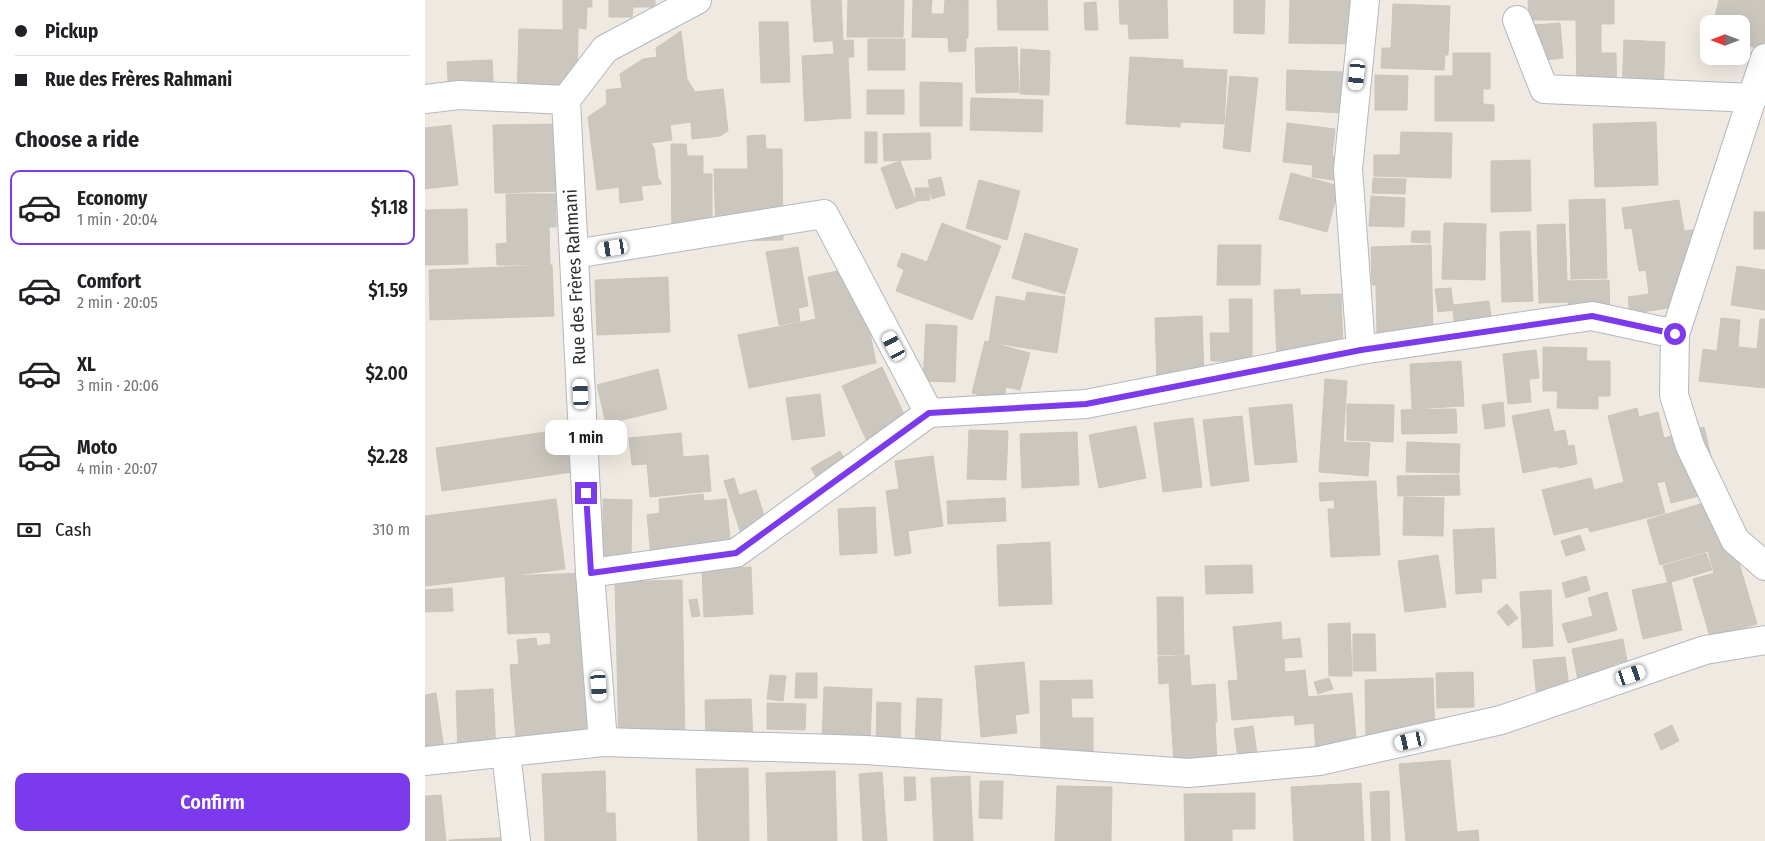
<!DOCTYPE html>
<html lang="en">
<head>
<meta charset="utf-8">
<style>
	body { margin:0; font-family:"Fira Sans Condensed",sans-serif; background:#f6f6f6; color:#202124; height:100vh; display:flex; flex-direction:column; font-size:19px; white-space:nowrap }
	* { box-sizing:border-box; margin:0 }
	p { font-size:16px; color:#757577 }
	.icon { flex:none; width:28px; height:28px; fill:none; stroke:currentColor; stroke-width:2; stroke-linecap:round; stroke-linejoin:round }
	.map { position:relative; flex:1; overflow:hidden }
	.sheet { display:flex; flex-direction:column; background:#fff; width:425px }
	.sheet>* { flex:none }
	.guide { display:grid; align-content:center; height:110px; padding:0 15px; background:#fff }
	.needle { width:32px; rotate:270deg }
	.buttons { position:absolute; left:1275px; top:15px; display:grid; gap:10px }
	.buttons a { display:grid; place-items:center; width:50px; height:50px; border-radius:10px; background:#fff; box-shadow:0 5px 20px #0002; font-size:25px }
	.end { position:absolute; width:22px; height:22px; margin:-11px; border:6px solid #7c3aed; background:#fff; box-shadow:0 0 0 2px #fff }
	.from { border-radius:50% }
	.bubble { position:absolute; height:35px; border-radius:10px; background:#fff; box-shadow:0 5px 20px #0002; font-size:16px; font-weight:600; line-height:35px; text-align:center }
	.car { position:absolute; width:15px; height:30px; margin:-15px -8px; border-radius:6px; box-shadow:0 0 4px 1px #0007; background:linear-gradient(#fff 24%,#345 0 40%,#fff 0 76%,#345 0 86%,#fff 0) }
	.guide b { display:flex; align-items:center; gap:18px; height:48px; font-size:19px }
	.guide b+b { border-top:1px solid #e0e0e0 }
	.guide i { width:12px; height:12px; background:#202124 }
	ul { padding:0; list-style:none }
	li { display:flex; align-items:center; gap:15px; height:75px; margin:0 10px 8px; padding:0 5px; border:2px solid transparent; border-radius:10px }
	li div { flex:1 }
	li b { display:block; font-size:19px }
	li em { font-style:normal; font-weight:600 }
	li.on { border-color:#7c3aed }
	li>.icon { width:45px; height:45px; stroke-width:1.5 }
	h2 { padding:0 15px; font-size:22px; line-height:60px }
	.pay { display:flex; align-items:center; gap:12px; height:55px; padding:0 15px; font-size:19px }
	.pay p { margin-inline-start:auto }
	.button { display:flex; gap:10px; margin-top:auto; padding:10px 15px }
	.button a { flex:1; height:58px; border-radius:10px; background:#7c3aed; color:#fff; font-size:20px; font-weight:600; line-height:58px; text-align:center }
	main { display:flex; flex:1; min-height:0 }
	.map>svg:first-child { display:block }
	.building { fill:#cbc7bf; stroke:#cbc5ba }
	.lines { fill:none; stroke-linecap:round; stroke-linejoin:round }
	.minor-casing { stroke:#b4b7c1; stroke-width:30 }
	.minor { stroke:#fff; stroke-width:28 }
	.route { stroke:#7c3aed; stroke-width:6 }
	.labels { text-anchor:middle; stroke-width:4; stroke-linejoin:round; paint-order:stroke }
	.street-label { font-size:18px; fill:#2e2e2e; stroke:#fff }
</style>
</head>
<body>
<main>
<section class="sheet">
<div class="guide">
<b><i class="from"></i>Pickup</b>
<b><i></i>Rue des Frères Rahmani</b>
</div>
<h2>Choose a ride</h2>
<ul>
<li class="on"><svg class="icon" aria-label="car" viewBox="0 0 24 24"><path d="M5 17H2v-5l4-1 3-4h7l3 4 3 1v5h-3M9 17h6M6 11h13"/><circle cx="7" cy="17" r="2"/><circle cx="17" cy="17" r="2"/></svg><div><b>Economy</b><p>1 min · 20:04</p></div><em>$1.18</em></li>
<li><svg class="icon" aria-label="car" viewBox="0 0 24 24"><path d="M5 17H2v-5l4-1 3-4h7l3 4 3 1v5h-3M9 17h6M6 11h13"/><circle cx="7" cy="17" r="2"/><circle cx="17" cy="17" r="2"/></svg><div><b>Comfort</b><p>2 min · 20:05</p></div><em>$1.59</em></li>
<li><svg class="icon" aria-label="car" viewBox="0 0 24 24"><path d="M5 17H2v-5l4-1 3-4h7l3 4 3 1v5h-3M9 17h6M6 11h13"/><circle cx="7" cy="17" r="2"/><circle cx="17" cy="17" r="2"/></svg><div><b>XL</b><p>3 min · 20:06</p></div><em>$2.00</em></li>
<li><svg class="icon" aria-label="car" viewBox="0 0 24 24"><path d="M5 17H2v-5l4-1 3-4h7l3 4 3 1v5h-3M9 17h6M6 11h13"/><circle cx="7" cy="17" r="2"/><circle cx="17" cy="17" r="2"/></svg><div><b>Moto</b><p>4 min · 20:07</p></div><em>$2.28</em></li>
</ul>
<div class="pay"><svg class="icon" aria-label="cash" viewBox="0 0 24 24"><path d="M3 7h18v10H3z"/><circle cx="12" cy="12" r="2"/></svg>Cash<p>310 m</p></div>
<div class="button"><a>Confirm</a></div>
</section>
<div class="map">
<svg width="1340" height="841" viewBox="0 0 1340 841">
	<rect width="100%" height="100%" fill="#efe9e1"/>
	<g class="building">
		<polygon points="138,0 167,0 167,7 162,7 161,29 153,28 152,85 124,84 123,102 92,101 94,29 138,30"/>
		<polygon points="184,0 230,0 230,7 208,7 207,17 184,17"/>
		<polygon points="386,0 416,0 418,40 389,42"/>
		<polygon points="423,0 479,0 478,37 422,37"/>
		<polygon points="488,0 507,0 506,14 519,14 520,0 543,0 543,38 487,37"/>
		<polygon points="572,0 622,0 623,30 573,30"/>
		<polygon points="694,0 742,0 743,38 704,39 703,24 695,24"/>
		<polygon points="809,0 840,0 839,34 809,33"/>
		<polygon points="865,0 925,0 925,44 864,43"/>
		<polygon points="1103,0 1189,0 1189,24 1176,24 1176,53 1191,53 1192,100 1152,100 1151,20 1104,20"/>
		<polygon points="1294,0 1340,0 1340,50 1316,44 1316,24 1288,24"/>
		<polygon points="671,2 673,30 660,30 659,3"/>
		<polygon points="968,4 1025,6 1023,55 1020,55 1019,70 956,68 957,48 966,48"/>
		<polygon points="334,22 363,22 365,82 336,83"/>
		<polygon points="1135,23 1138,58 1113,61 1109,25"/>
		<polygon points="256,31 262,79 270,92 298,89 303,131 295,136 267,139 266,122 245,125 247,140 226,143 229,148 233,178 237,184 216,186 218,200 195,203 194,187 172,190 163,117 182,104 181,90 197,88 195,74 218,59 232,57 231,48"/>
		<polygon points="523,38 541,38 541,51 524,52"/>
		<rect x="443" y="39" width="37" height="31"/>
		<polygon points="428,40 429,57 423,57 426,118 380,121 377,56 409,54 408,41"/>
		<polygon points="1199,40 1240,42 1238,96 1197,94"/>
		<polygon points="592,47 594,92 551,93 550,48"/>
		<polygon points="596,49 625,51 624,95 595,94"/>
		<polygon points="1028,53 1065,53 1065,89 1058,89 1058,104 1069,105 1069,121 1010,121 1010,76 1028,76"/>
		<polygon points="705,57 758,60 758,68 802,70 799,124 755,122 755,127 701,124"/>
		<polygon points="67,60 69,96 24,98 22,62"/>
		<polygon points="862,70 920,72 918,113 861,110"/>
		<polygon points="950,75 983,76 982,110 950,110"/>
		<polygon points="805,76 833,78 825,152 798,148"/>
		<polygon points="495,82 537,83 537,126 495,126"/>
		<rect x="442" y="90" width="37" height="24"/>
		<polygon points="546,98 618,100 617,132 545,130"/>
		<polygon points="1231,122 1233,185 1170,187 1168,124"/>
		<polygon points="862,123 910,129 907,156 919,158 916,181 887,177 888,165 858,162"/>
		<polygon points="137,124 139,191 70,193 68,125"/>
		<polygon points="26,125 33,185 0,189 0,128"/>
		<rect x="440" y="132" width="12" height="31"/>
		<polygon points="976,132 1027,133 1026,178 949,176 949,155 975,155"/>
		<polygon points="505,133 506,159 459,161 458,134"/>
		<polygon points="340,135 341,149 357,149 358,240 291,241 289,169 323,169 322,136"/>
		<polygon points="246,144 261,144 262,156 278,156 278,174 287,174 287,245 247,246"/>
		<polygon points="1105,160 1106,211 1066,212 1066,161"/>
		<polygon points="475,161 491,202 471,209 456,168"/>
		<polygon points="866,173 914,186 902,232 854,219"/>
		<polygon points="516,177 520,195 507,199 503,180"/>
		<polygon points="948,178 981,179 980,194 947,193"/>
		<polygon points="554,180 595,191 582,240 541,228"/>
		<polygon points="490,188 504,188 505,200 491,201"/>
		<polygon points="81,194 131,194 131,227 124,227 125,265 72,265 71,244 82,243"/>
		<polygon points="946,196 980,198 979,227 944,226"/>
		<polygon points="1180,199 1182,278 1146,279 1144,200"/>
		<polygon points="1254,200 1259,231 1275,229 1280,262 1257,265 1262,305 1205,314 1203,297 1224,294 1221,270 1214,271 1207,228 1200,229 1197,208"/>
		<polygon points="42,209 43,264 0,265 0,210"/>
		<rect x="1329" y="212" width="11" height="37"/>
		<polygon points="517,223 576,246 547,320 471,291 479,270 472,266 477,253 502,262"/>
		<polygon points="1019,223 1061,224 1060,280 1017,279"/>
		<polygon points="1140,224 1142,281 1184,280 1185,316 1143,317 1143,302 1114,303 1112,225"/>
		<polygon points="987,231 1005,231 1005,243 986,242"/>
		<polygon points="1105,231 1108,301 1077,302 1075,232"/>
		<polygon points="600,233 653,249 640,294 587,278"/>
		<polygon points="793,245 836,245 835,285 792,285"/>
		<polygon points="1006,245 1008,332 952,333 951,285 947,285 946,247"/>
		<polygon points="373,247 383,306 373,308 375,321 354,325 341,252"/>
		<polygon points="127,265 129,316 5,320 4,270"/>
		<polygon points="1312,266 1340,270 1340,310 1306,305"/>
		<polygon points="432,267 451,363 324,388 313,335 391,319 383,277"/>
		<polygon points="243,277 245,332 172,335 170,280"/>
		<polygon points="1026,288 1028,305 1064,301 1067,325 1030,328 1028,310 1013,312 1010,289"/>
		<polygon points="875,289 875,295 916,294 918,349 852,359 849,290"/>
		<polygon points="602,292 640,297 632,353 564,342 571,296 600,301"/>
		<polygon points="804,299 827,299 827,361 786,361 785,333 805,333"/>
		<polygon points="777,316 779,377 732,379 730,318"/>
		<polygon points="1296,318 1315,320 1313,347 1332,349 1335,319 1340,319 1340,388 1274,381 1278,349 1292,351"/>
		<polygon points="501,324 532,326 530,382 498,381"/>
		<polygon points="560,341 605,353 595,390 581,387 578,401 547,393"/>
		<polygon points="1118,347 1162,348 1161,361 1185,361 1185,396 1173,396 1173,409 1132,408 1133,391 1118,391"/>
		<polygon points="1111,350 1114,378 1104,379 1106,402 1083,404 1078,354"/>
		<polygon points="1036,361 1039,406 987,409 985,364"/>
		<polygon points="457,367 485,427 444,446 417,386"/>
		<polygon points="233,369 242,409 181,424 172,385"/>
		<polygon points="900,379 922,381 918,442 945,443 943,476 894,472"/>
		<polygon points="395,394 400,436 367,440 361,398"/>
		<polygon points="1078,402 1080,426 1060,429 1057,405"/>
		<polygon points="867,404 872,462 830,465 824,408"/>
		<polygon points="922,404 969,405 968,442 922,440"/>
		<polygon points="1212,408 1214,417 1233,412 1239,438 1279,427 1288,465 1282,494 1246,503 1240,481 1232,483 1240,513 1165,532 1163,527 1129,535 1117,490 1166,478 1169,490 1199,482 1183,416"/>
		<polygon points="1031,409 1032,433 977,434 976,410"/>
		<polygon points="1124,409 1129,432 1140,430 1143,446 1149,445 1152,464 1133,468 1132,466 1098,473 1087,416"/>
		<polygon points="817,416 824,481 786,486 778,420"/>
		<polygon points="768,418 777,487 738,492 729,423"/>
		<polygon points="711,426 721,478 674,488 664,435"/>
		<polygon points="141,429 147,472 17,491 11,448"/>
		<polygon points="544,430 583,431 581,480 542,479"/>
		<polygon points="652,432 654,485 597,488 595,434"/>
		<polygon points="256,433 258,457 283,455 286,491 225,497 222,464 207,465 204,438"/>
		<polygon points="982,442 1035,444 1034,473 981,472"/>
		<polygon points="415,451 427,471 397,488 386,468"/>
		<polygon points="508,456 518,526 483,531 486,553 470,556 461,491 474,489 470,461"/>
		<polygon points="1034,475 1035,495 973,496 972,476"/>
		<polygon points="309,478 314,495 331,490 342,525 316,534 299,481"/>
		<polygon points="951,481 955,555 906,557 903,509 910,509 909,500 895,501 894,483"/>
		<polygon points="278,494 279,501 301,499 306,548 226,557 222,515 235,513 234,499"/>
		<polygon points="979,497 1019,498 1018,536 978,535"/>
		<polygon points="580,498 581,521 523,524 522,501"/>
		<polygon points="1295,498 1332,624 1285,637 1268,579 1289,573 1283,551 1235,565 1222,520"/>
		<polygon points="131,499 140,569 0,586 0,516"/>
		<polygon points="178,499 207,500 206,559 178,559"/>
		<polygon points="450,507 452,553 415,555 413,509"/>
		<polygon points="1069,528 1071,578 1056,579 1057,592 1031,594 1028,530"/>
		<polygon points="1155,535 1160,550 1141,556 1136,541"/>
		<polygon points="625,542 627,604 574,606 572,545"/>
		<polygon points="1281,553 1287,570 1243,583 1238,566"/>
		<polygon points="1013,555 1021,607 980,612 973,561"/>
		<polygon points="827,565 828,593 781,594 780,566"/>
		<polygon points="326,567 328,614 279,617 277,569"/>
		<polygon points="160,573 162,631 83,634 80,576"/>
		<polygon points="1161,576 1165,590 1141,598 1137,583"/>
		<polygon points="257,580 260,742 194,744 190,582"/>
		<polygon points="1246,582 1257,630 1218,639 1207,590"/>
		<polygon points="27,588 28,611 0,612 0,590"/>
		<polygon points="1126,590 1128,646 1098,648 1095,592"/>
		<polygon points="1182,592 1192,630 1143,643 1137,624 1168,616 1163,598"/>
		<polygon points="732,597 758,597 759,654 733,655"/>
		<polygon points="272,599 275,616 267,617 264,600"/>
		<polygon points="1082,604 1093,618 1083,626 1072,612"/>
		<polygon points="856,622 857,640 875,638 877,657 859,658 860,672 880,670 883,697 927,693 932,750 891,753 889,723 870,725 869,715 807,720 803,681 813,680 808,627"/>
		<polygon points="925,623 927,676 904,676 903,624"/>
		<polygon points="158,630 168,745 92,752 85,665 94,664 92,640 111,638 112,646 126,644 125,633"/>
		<polygon points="928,634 950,634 951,671 928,671"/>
		<polygon points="1198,639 1202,661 1189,664 1192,684 1155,691 1147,649"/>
		<polygon points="764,655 766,686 790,684 792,722 790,722 792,762 749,765 744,683 734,684 733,657"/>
		<polygon points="1140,657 1145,695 1112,699 1108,660"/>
		<polygon points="599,662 604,713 590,715 592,733 556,737 550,666"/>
		<polygon points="1048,672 1049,707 1012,708 1011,673"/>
		<polygon points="371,673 392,673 392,698 370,698"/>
		<polygon points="345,675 361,676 358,701 342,699"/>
		<polygon points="904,678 908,689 893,694 889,682"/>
		<polygon points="1008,678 1010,736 941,738 940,680"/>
		<polygon points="667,680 668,698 646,698 647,718 668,718 668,757 616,758 615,681"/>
		<polygon points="399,687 447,689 445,746 397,743"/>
		<polygon points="68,689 71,754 33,756 31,691"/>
		<polygon points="11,693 20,757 0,760 0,695"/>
		<polygon points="492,698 517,699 515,748 490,747"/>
		<polygon points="326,699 328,741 281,743 280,700"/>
		<polygon points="452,702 476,703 475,744 451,743"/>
		<polygon points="342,703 381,704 380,730 342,729"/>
		<polygon points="1247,725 1254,741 1236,750 1229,734"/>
		<polygon points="828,726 832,754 813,757 809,729"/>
		<polygon points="1025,760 1032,832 1053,830 1054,841 981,841 974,764"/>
		<polygon points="323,768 324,841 273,841 271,769"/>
		<polygon points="180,771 181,813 190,813 191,841 120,841 117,774"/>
		<polygon points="410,771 412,841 343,841 341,773"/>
		<polygon points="457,772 462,841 438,841 434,774"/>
		<polygon points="545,776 548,841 509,841 506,778"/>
		<polygon points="479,777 490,777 491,800 480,801"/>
		<polygon points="555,781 578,781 577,819 554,818"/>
		<polygon points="936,783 939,841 869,841 866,787"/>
		<polygon points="632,786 687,787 686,841 630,841"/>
		<polygon points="964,791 965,841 947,841 945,792"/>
		<polygon points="830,793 830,829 807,829 807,841 760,841 759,794"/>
		<polygon points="16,795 21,841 0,841 0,796"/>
		<polygon points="93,837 93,841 24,841 24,840"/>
	</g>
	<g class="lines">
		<defs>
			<g id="minor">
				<polyline points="1092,20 1119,89 1328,98"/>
				<polyline points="0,99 34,95 141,100"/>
				<polyline points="149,254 399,214 504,413"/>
				<polyline points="1250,334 1340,58"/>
				<polyline points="936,350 923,169 940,0"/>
				<polyline points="165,573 311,553 504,413 661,404 936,350 1167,316 1250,334 1249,395 1265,446 1310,540 1340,566"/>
				<polyline points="178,742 165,573 141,100 180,49 272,0"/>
				<polyline points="81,752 91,841"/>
				<polyline points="0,761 178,742 441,750 764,773 894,761 1076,720 1280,650 1340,640"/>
			</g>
		</defs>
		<use href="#minor" class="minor-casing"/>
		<use href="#minor" class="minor"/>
	</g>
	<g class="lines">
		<polyline class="route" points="161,493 166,573 311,553 504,413 661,404 936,350 1167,316 1250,334"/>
	</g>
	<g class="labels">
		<g class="street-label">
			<text transform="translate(150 277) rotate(-93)" y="6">Rue des Frères Rahmani</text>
		</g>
	</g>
</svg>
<div class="buttons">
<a><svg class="needle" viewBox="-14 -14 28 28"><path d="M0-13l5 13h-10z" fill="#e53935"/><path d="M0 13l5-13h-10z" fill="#757577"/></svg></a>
</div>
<i class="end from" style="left:1250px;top:334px"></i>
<i class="end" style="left:161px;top:493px"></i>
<div class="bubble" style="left:120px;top:420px;width:82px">1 min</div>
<i class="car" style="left:932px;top:75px;rotate:186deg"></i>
<i class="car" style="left:188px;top:248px;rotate:261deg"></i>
<i class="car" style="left:469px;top:346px;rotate:332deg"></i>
<i class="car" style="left:156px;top:394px;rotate:357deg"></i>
<i class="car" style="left:1206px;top:675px;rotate:71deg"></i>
<i class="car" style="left:174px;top:686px;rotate:176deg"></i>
<i class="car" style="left:985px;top:741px;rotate:257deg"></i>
</div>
</main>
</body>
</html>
